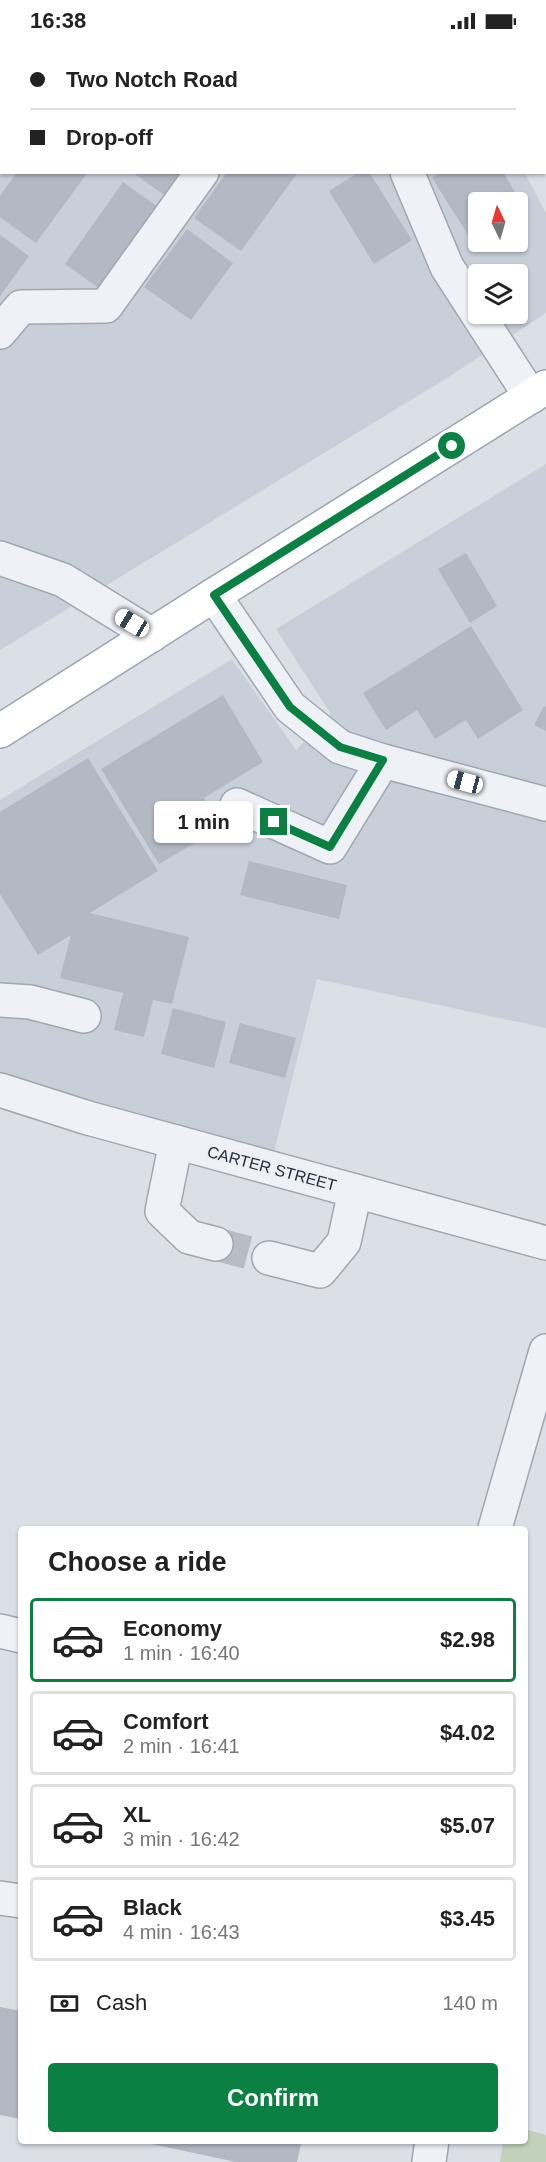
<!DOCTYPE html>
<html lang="en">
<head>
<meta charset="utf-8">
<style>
	body { margin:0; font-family:Arial,sans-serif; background:#f2f2f2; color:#222; height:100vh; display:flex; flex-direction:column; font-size:22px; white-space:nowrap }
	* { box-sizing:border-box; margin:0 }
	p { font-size:20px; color:#767676 }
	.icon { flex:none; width:33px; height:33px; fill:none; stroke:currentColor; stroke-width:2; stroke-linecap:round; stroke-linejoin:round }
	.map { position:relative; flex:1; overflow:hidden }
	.details { position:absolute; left:18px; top:1484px; width:510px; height:618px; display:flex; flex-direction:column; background:#fff; border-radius:6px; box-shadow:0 2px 4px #0004 }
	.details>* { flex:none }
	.top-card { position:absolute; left:0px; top:0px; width:546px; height:132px; box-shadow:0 2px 4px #0004; display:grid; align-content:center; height:132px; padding:0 30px; background:#fff }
	.needle { width:39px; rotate:355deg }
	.controls { position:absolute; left:468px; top:150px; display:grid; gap:12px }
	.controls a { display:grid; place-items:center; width:60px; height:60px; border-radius:6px; background:#fff; box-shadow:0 2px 4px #0004; font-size:30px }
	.end { position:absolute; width:27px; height:27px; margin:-14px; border:8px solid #0b8043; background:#fff; box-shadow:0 0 0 3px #fff }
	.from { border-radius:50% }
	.bubble { position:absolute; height:42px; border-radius:6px; background:#fff; box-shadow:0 2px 4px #0004; font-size:20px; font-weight:700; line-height:42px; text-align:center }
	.car { position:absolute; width:18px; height:36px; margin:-18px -9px; border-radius:8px; box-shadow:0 0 4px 2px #0007; background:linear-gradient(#fff 24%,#345 0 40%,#fff 0 76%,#345 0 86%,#fff 0) }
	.top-card b { display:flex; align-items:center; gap:21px; height:57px; font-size:22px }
	.top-card b+b { border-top:2px solid #e0e0e0 }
	.top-card i { width:15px; height:15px; background:#222 }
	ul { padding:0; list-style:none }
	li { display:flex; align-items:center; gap:18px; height:84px; margin:0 12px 9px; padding:0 18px; border:3px solid #e0e0e0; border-radius:6px }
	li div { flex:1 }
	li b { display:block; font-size:22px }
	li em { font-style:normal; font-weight:700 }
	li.selected { border-color:#0b8043 }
	li>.icon { width:54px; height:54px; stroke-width:1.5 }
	h2 { padding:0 30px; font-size:27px; line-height:72px }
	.pay { display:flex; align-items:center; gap:15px; height:66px; padding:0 30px; font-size:22px }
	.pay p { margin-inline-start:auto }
	.primary-button { display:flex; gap:12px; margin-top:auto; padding:12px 30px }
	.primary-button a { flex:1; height:69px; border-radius:6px; background:#0b8043; color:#fff; font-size:24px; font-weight:700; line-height:69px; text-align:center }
	.status { display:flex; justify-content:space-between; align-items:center; height:42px; padding:0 30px; background:#fff; direction:ltr }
	.status svg { height:16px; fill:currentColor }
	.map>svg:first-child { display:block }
	.built { fill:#c9cfd9; fill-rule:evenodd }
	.green { fill:#c1d1bc }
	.building { fill:#b3b9c3 }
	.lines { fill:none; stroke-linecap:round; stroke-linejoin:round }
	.minor-tunnel { stroke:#b7bcc5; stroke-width:33; stroke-dasharray:33 16; stroke-linecap:butt }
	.minor-casing { stroke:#a1a7b1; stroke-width:36 }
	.major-casing { stroke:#9aa4b3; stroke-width:36 }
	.minor { stroke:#eef1f5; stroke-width:33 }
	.major { stroke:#fff; stroke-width:33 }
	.route { stroke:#0b8043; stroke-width:8 }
	.labels { text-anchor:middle; stroke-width:4.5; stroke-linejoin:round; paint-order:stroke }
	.street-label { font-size:16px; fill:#252e3d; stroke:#ebeff4 }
</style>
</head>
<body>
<div class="status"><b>16:38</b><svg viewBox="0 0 49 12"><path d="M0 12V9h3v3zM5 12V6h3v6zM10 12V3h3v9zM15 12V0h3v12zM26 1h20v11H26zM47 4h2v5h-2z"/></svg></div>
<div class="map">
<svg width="546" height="2120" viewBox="0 0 546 2120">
	<rect width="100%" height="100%" fill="#dbe0e7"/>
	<g class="built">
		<path d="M0 0H455L456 1 2 2V130L525 131 546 171V271L444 338 0 608ZM478 160H518V200H478ZM478 232H518V272H478Z"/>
		<polygon points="546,422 546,986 317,937 274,1110 135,1075 0,1030 0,758 232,617 296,708 331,672 276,587"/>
	</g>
	<polygon class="green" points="525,2087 546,2093 546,2120 500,2120 503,2099 525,2098"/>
	<g class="building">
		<polygon points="17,130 88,130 36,201 0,175 0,154"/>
		<polygon points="132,130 184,130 167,155"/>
		<polygon points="227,130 298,130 241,209 194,176"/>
		<polygon points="359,130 369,130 412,198 374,222 329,149"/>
		<polygon points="441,130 503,130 519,157 514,160 478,160 478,190 470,196 432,136"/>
		<polygon points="123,140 158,165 100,247 65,222"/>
		<polygon points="187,187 233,221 191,278 144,245"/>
		<polygon points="0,193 29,214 0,254"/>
		<polygon points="466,511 497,564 470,581 438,527"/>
		<polygon points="471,584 523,668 478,697 466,678 435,697 417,668 386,688 363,651"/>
		<polygon points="223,653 263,720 204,756 221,785 159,822 101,727"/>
		<polygon points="544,664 546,665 546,689 534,683"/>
		<polygon points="88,716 158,829 90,871 189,895 172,962 153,958 144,995 114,988 123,951 60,936 71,893 38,913 0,852 0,770"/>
		<polygon points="249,819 347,843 339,877 240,853"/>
		<polygon points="173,966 226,980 214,1026 161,1012"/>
		<polygon points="240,981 296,996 285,1036 229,1021"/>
		<polygon points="0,1965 21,1969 21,2077 0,2073"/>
		<polygon points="133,2098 302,2098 297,2120 236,2120"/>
	</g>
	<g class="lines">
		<polyline class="minor-tunnel" points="216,1202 269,1216"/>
		<defs>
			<g id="minor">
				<polyline points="375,0 377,2"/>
				<polyline points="294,2 295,0"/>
				<polyline points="407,130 447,225 531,355"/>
				<polyline points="0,290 21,265 106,264 202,130"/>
				<polyline points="0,516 63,538 152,593"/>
				<polyline points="214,553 290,665 340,705 383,719 546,762"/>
				<polyline points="237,763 330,805 383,719"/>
				<polyline points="0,958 30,960 84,974"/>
				<polyline points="0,1048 88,1076 546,1201"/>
				<polyline points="176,1100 162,1169 189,1195 216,1202"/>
				<polyline points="269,1216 320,1229 344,1200 355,1149"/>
				<polyline points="495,1486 546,1309"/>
				<polyline points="0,1589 21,1594"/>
				<polyline points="0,1856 21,1859"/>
				<polyline points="429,2120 432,2098"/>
			</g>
			<polyline id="major" points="0,689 214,553 546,345"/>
		</defs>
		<use href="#minor" class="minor-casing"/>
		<use href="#major" class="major-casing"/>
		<use href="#minor" class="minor"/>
		<use href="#major" class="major"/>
	</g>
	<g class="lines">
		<polyline class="route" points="274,780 330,805 383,718 340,705 290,665 214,553 452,404"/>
	</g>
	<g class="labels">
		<g class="street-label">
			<text transform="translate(272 1126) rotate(15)" y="6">CARTER STREET</text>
		</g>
	</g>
</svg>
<div class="controls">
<a><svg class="needle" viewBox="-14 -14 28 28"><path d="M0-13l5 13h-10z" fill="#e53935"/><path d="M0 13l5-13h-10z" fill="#767676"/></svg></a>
<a><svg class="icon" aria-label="layers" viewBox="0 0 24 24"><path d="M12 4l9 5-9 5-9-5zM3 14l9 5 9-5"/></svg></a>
</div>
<i class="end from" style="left:452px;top:404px"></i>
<i class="end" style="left:274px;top:780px"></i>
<div class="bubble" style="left:154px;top:759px;width:99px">1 min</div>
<i class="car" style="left:132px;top:581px;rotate:301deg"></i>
<i class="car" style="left:465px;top:740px;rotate:285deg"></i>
<div class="top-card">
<b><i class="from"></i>Two Notch Road</b>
<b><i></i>Drop-off</b>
</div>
<section class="details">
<h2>Choose a ride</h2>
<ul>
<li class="selected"><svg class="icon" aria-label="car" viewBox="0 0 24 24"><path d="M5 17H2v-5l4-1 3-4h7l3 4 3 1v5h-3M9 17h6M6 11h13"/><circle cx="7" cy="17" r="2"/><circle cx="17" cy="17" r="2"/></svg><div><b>Economy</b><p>1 min · 16:40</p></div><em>$2.98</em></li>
<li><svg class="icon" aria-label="car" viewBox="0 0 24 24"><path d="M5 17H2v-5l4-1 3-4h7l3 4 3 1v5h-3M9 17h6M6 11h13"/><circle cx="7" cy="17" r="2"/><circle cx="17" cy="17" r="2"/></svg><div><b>Comfort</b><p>2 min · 16:41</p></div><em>$4.02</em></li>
<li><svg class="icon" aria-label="car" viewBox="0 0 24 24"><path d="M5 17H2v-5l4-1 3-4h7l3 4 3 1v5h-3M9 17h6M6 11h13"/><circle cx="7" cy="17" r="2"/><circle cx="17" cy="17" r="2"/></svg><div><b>XL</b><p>3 min · 16:42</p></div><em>$5.07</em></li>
<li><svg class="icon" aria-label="car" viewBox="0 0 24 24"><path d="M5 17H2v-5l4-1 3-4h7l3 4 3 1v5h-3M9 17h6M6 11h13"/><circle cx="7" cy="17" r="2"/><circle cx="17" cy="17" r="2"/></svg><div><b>Black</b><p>4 min · 16:43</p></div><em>$3.45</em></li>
</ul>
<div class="pay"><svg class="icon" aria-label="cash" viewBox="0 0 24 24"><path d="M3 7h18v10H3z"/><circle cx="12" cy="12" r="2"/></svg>Cash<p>140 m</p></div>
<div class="primary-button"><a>Confirm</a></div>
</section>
</div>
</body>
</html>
